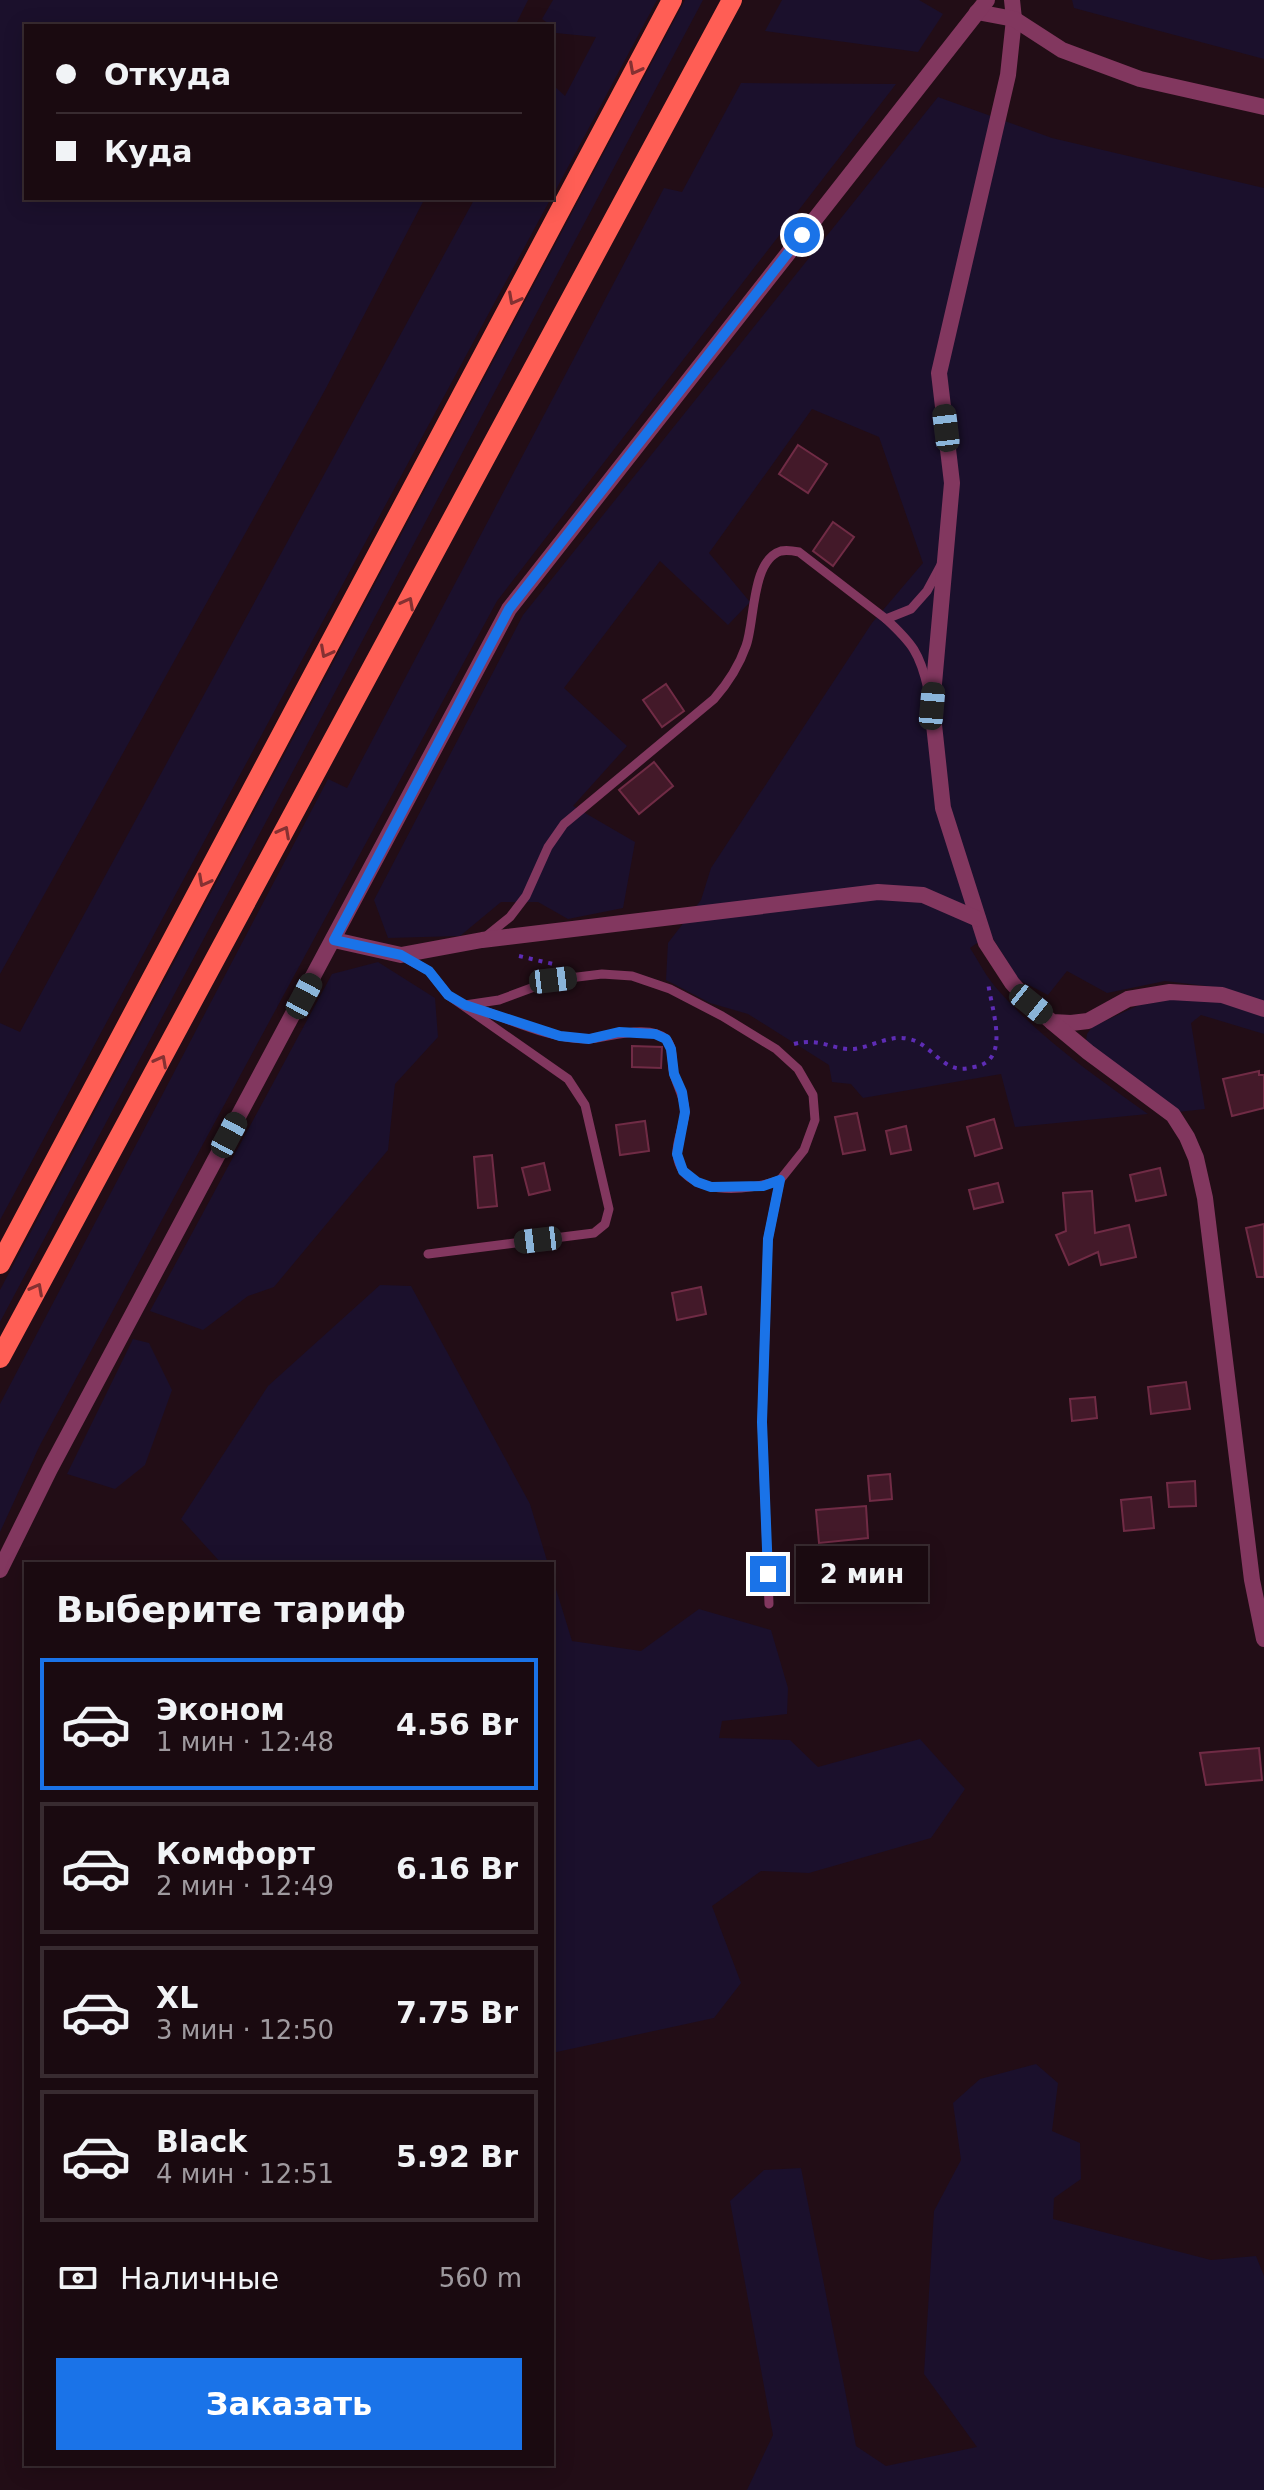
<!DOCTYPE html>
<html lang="ru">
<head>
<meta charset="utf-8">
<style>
	body { margin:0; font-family:"DejaVu Sans",sans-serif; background:#27181e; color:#f1f3f6; height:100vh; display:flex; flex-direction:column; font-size:30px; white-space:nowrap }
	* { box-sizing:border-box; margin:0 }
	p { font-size:26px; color:#9f9a9f }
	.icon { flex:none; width:44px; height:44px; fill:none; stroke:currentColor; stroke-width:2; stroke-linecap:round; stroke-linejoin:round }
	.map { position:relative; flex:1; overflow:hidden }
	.sheet { position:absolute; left:24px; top:1562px; width:530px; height:904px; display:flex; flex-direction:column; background:#1a0a10; border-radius:0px; box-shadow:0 4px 20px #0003,0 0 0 2px #382b30 }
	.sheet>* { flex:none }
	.guide { position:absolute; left:24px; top:24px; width:530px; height:176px; border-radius:0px; box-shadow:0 4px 20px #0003,0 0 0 2px #382b30; display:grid; align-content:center; height:176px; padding:0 32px; background:#1a0a10 }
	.end { position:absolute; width:36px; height:36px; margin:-18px; border:10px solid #1a73e8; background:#fff; box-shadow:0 0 0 4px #fff }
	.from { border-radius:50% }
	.bubble { position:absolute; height:56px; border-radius:0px; background:#1a0a10; box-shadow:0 4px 20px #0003,0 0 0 2px #382b30; font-size:26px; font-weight:600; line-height:56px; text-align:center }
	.car { position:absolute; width:24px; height:48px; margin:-24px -12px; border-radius:10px; box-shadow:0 0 6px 2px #0007; background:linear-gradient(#222 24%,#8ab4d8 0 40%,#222 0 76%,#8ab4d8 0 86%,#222 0) }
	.guide b { display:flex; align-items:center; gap:28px; height:76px; font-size:30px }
	.guide b+b { border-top:2px solid #382b30 }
	.guide i { width:20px; height:20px; background:#f1f3f6 }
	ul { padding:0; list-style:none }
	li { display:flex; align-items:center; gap:24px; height:132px; margin:0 16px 12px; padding:0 16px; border:4px solid #382b30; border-radius:0px }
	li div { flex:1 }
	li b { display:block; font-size:30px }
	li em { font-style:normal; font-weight:600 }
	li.on { border-color:#1a73e8 }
	li>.icon { width:72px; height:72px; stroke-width:1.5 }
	h2 { padding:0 32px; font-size:36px; line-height:96px }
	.pay { display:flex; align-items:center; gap:20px; height:88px; padding:0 32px; font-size:30px }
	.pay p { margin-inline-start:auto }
	.primary-button { display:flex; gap:16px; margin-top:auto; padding:16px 32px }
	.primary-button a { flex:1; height:92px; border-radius:0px; background:#1a73e8; color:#fff; font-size:32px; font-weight:600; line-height:92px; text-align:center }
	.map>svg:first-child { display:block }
	.green { fill:#1b102c }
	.building { fill:#431929; stroke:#702b45; stroke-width:2 }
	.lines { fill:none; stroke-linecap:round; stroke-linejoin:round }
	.path { stroke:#5e2cb5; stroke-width:4; stroke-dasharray:4 6; stroke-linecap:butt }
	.lane { stroke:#82375f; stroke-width:9 }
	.street { stroke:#82375f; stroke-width:16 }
	.primary { stroke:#ff5e55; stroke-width:20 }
	.oneway { stroke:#853132 }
	.route { stroke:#1a73e8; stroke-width:10 }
</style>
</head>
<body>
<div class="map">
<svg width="1264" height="2490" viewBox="0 0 1264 2490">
	<rect width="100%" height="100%" fill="#220d16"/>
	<g class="green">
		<polygon points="0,0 528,0 515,26 26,26 26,198 425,198 325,390 0,974"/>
		<polygon points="553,0 657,0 552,197 552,84 565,96 596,37 556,33 552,26 542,19"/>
		<polygon points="685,0 703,0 0,1322 0,1290"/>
		<polygon points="782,0 919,0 943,14 918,52 765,31"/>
		<polygon points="1072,0 1264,0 1264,59 1074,8"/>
		<polygon points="741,83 896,84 497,601 39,1447 0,1532 0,1404 328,779 347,788 664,188 682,192"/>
		<path d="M938 97 1052 138 1264 188V1003L1223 988 1165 981 1107 993 1067 971 1048 995 1019 980 990 934 970 948C979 962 987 978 998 990 1041 1039 1095 1076 1148 1114L1015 1127 1001 1074 863 1098 851 1084 832 1082 829 1065 748 1014 710 1003 666 980 668 943 701 900 711 868 872 623 923 563 879 437 812 409 709 553 750 602 728 625 660 561 564 688 627 746 573 806 635 842 623 908 568 919 538 902H501L460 936 388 938 374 900 523 615Z"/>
		<polygon points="475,198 551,198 0,1220 0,1023 20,1032"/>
		<polygon points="378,962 435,998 438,1037 395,1084 388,1150 274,1287 248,1296 203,1330 150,1311 332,974"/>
		<polygon points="1174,999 1222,1001 1264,1015 1264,1034 1201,1015 1191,1023 1205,1109 1178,1112 1086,1041 1087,1034 1092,1027 1139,1005"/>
		<polygon points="380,1285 411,1286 530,1504 548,1564 222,1564 181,1519 268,1386"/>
		<polygon points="133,1339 149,1343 172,1390 145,1465 115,1489 67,1474"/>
		<polygon points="552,1576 572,1641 641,1651 699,1609 771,1630 788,1688 787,1714 722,1721 719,1738 790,1740 818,1767 920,1739 965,1789 931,1838 809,1873 761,1871 712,1906 741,1983 714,2018 552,2053"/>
		<polygon points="1036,2064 1058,2083 1052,2131 1080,2143 1081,2179 1054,2198 1053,2219 1211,2260 1256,2256 1264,2276 1264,2490 747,2490 773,2435 730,2201 764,2170 801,2168 856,2446 886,2466 977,2447 924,2374 934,2211 961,2160 953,2103 980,2079"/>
	</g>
	<g class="building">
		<polygon points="798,445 827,464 808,493 779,474"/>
		<polygon points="833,522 854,537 833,566 813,551"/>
		<polygon points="666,684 684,711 662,727 643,700"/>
		<polygon points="654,762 673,786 639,814 619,790"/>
		<polygon points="632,1046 662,1047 661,1068 632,1067"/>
		<polygon points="1259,1071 1259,1075 1264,1075 1264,1108 1232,1116 1223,1079"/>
		<polygon points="857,1113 865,1150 843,1154 835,1117"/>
		<polygon points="994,1119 1002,1148 975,1156 967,1127"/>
		<polygon points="645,1121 649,1151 620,1155 616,1125"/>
		<polygon points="906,1126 911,1150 891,1154 886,1131"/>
		<polygon points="492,1155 497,1206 478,1208 474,1157"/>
		<polygon points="544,1163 550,1190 529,1195 522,1168"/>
		<polygon points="1160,1168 1166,1195 1136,1201 1130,1175"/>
		<polygon points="998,1183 1003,1202 974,1209 969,1190"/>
		<polygon points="1092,1191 1095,1233 1129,1225 1136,1257 1101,1265 1098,1252 1069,1265 1056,1235 1066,1231 1063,1193"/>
		<polygon points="1264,1224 1264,1277 1257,1277 1246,1228"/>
		<polygon points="701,1287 706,1314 677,1320 672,1293"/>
		<polygon points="1186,1382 1190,1409 1151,1414 1148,1387"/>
		<polygon points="1095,1397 1097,1418 1072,1421 1070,1399"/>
		<polygon points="890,1474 892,1499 870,1501 868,1476"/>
		<polygon points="1195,1481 1196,1506 1169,1507 1167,1483"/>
		<polygon points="1151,1497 1154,1528 1124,1531 1121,1500"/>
		<polygon points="866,1506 868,1538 819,1543 816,1510"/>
		<polygon points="1259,1748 1262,1780 1206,1785 1200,1753"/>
	</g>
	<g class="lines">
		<g class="path">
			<polyline points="519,956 553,964"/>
			<path d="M794 1044C820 1037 831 1050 854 1049 872 1047 890 1034 909 1039 925 1042 936 1059 950 1066 959 1070 965 1069 974 1067 1012 1061 991 1009 988 982"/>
		</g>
		<g class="lane">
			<path d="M886 619C912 643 920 653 928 689"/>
			<path d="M484 938 510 917 526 896 548 847 564 824 714 699C728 683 739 666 746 646 755 622 751 560 781 551 786 550 794 551 799 552L886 619 911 609 927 591 941 565"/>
			<polyline points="404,957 429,971 448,995 568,1079 585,1105 609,1209 605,1224 594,1233 428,1254"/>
			<polyline points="465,1005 499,1000 553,980 602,974 632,976 670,989 722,1016 776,1049 798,1069 813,1095 815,1120 804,1150 780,1180 768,1239 762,1422 769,1604"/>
			<path d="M476 1008C510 1019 552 1040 588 1039 607 1038 649 1023 666 1039 673 1046 672 1060 673 1069 675 1083 684 1095 685 1110 685 1124 677 1138 677 1152 679 1199 751 1191 780 1180"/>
		</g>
		<g class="street">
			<polyline points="1012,0 1014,19 1008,75 939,373 952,483 932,706 943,808 986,943 1012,983 1031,1004 1052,1022 1071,1023 1088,1021 1128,999 1170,992 1222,995 1264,1009"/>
			<polyline points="977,12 1014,19 1062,50 1140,79 1264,107"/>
			<polyline points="334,940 401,955 482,940 878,892 923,895 978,919"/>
			<polyline points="1052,1022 1088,1052 1173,1115 1187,1137 1196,1158 1205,1198 1252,1580 1264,1639"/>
			<polyline points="0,1570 50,1469 509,609 987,0"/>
		</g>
		<g class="primary">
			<polyline points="0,1264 672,0"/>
			<polyline points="0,1358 732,0"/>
		</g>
	</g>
	<defs><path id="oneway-chevron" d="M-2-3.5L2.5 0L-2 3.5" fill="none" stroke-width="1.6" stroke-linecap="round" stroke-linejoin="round" transform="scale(2)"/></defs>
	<g class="oneway">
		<use href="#oneway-chevron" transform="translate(635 69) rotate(118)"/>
		<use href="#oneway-chevron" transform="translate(514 299) rotate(118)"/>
		<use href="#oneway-chevron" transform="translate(408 603) rotate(-62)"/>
		<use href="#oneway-chevron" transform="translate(326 652) rotate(118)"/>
		<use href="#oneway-chevron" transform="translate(284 832) rotate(-62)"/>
		<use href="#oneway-chevron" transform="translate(204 881) rotate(118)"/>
		<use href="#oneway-chevron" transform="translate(161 1061) rotate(-62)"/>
		<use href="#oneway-chevron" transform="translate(37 1289) rotate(-62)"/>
	</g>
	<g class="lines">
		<polyline class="route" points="768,1574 762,1422 768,1239 780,1180 763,1186 711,1187 697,1182 683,1171 677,1154 685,1112 682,1092 674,1074 671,1049 666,1039 655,1034 619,1032 589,1039 560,1036 465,1005 448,995 429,971 401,955 334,940 509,609 802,235"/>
	</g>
</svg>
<i class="end from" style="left:802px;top:235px"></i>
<i class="end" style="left:768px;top:1574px"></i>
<div class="bubble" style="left:796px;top:1546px;width:132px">2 мин</div>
<i class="car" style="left:946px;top:428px;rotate:353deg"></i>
<i class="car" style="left:932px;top:706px;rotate:5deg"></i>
<i class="car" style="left:553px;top:980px;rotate:83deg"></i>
<i class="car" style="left:304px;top:996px;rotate:28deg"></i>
<i class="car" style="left:1031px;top:1004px;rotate:129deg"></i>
<i class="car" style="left:229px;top:1135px;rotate:28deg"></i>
<i class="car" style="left:538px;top:1240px;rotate:263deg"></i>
<div class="guide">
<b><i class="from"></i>Откуда</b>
<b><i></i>Куда</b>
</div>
<section class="sheet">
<h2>Выберите тариф</h2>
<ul>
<li class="on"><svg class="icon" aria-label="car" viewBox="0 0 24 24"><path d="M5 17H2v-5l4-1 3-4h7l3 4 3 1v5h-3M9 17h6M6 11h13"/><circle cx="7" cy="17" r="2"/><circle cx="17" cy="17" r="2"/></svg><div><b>Эконом</b><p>1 мин · 12:48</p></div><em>4.56 Br</em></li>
<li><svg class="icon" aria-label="car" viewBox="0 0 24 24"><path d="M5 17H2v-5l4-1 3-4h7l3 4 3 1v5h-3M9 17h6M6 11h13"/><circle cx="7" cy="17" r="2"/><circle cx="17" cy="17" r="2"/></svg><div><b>Комфорт</b><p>2 мин · 12:49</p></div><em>6.16 Br</em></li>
<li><svg class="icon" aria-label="car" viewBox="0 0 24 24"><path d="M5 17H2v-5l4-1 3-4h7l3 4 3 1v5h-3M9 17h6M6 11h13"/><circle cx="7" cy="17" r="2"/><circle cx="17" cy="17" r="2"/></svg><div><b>XL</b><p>3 мин · 12:50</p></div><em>7.75 Br</em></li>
<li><svg class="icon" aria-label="car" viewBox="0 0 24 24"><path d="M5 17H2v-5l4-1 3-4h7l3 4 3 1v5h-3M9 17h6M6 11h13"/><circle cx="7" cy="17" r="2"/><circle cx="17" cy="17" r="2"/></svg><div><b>Black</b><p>4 мин · 12:51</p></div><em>5.92 Br</em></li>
</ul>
<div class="pay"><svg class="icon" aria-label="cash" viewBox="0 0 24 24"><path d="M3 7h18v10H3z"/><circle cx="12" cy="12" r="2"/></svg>Наличные<p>560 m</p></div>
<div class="primary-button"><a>Заказать</a></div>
</section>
</div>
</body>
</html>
